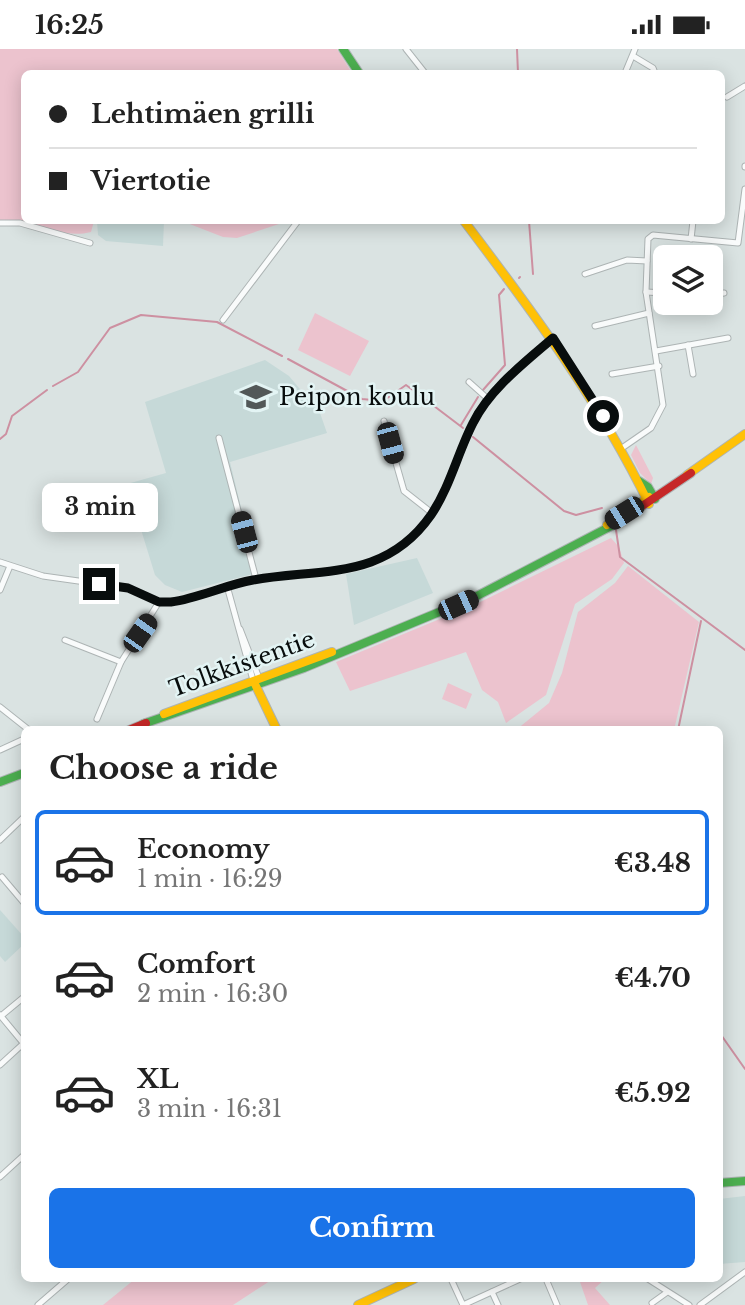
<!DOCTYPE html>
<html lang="en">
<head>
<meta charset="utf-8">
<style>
	body { margin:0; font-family:"Libre Baskerville",serif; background:#f6f6f6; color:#222; height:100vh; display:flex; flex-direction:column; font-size:26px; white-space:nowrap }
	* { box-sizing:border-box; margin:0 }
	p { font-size:23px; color:#767676 }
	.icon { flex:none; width:38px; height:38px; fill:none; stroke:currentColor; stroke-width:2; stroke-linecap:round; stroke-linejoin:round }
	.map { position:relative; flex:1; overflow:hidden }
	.drawer { position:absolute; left:21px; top:677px; width:702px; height:556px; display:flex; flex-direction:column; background:#fff; border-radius:10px; box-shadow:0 4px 18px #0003 }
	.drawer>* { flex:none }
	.top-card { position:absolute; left:21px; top:21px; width:704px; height:154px; border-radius:10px; box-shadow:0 4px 18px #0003; display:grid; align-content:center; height:154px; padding:0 28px; background:#fff }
	.tools { position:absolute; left:653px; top:196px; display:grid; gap:14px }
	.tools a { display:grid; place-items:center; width:70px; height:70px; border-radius:10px; background:#fff; box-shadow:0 4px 18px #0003; font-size:35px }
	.end { position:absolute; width:32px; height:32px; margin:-16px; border:9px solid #080d0d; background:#fff; box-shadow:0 0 0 4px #fff }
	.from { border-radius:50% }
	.bubble { position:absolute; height:49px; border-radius:10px; background:#fff; box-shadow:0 4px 18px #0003; font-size:23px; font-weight:700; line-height:49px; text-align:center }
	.car { position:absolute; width:21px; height:42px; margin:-21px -10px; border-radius:9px; box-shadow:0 0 5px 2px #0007; background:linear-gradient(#222 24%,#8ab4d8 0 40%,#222 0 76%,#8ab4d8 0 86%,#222 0) }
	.top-card b { display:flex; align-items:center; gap:24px; height:66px; font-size:26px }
	.top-card b+b { border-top:2px solid #e0e0e0 }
	.top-card i { width:18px; height:18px; background:#222 }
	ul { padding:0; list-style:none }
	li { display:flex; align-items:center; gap:21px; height:105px; margin:0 14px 10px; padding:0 14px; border:4px solid transparent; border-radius:10px }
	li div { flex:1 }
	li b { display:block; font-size:26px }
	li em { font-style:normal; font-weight:700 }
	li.selected { border-color:#1a73e8 }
	li>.icon { width:63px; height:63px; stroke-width:1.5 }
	h2 { padding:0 28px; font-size:32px; line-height:84px }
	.primary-button { display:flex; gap:14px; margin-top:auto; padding:14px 28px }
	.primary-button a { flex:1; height:80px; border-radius:10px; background:#1a73e8; color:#fff; font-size:28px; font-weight:700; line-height:80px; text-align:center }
	.status { display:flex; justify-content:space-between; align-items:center; height:49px; padding:0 35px; background:#fff; direction:ltr }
	.status svg { height:19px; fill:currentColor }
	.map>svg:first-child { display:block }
	.built { fill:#c6d9d8 }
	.green { fill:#ecc3ce }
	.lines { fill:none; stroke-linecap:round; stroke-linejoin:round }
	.stream { stroke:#cd90a1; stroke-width:2 }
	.street-casing { stroke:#adb4b4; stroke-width:7 }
	.fast-casing { stroke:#adb4b4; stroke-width:10 }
	.slow-casing { stroke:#adb4b4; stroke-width:10 }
	.jam-casing { stroke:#adb4b4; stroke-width:10 }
	.street { stroke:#f9fbfb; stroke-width:5 }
	.fast { stroke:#4caf50; stroke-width:8 }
	.slow { stroke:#ffc107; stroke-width:8 }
	.jam { stroke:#c62828; stroke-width:8 }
	.route { stroke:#080d0d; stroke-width:9 }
	.labels { text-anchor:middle; stroke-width:5; stroke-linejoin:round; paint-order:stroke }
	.poi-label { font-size:23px; fill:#080d0d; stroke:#e3f4f4; text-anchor:start }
	.street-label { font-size:23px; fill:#080d0d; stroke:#e3f4f4 }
</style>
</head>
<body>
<div class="status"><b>16:25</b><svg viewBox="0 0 49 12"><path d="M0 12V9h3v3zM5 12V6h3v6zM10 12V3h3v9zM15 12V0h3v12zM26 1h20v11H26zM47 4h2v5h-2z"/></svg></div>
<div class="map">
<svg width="745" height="1256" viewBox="0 0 745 1256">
	<rect width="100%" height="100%" fill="#dae3e2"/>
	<g class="built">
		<polygon points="97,172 164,172 163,197 106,192 98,186"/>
		<polygon points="265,311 289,327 320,364 327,384 230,413 257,524 182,543 165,536 155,526 127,435 166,424 145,353"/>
		<polygon points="417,509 433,544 354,576 346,525"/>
		<polygon points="0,861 24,888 24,895 5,913 0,907"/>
		<polygon points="745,1147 745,1213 719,1215 719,1150"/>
	</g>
	<g class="green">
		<path d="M0 0H337L352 24H24V172H94L91 183C60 191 32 170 0 172Z"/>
		<polygon points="182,172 288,172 237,189 223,188"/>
		<polygon points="315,264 369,292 350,327 298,301"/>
		<polygon points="636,396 653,429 651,435 640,424 631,406"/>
		<polygon points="611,489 619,498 624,514 612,530 575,555 546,646 506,674 498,653 482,641 466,603 350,642 336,613 476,555"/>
		<polygon points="628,517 699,573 674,681 516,681 549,654 562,624 578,563 615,534"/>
		<polygon points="448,634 472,645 466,660 442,650"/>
		<polygon points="135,1230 273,1230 233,1256 103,1256"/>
		<polygon points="579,1230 605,1230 595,1239 610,1256 588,1256"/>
	</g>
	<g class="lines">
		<g class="stream">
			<polyline points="517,0 518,24"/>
			<polyline points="529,172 533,225"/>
			<polyline points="519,229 520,228"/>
			<polyline points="288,310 362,350 383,352 406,336 429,353"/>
			<polyline points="53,337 78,323 110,279 141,266 217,273 282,307"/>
			<polyline points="483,341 505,316 499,246 504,240"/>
			<polyline points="434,357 463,379"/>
			<polyline points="461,376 478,348"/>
			<polyline points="473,388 564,462 576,466 602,459"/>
			<polyline points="0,390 6,385 12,367 47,341"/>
			<polyline points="616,481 620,508 745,601"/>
			<polyline points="678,681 701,572"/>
			<polyline points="719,983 745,1020"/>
		</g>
		<defs>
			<g id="street">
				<polyline points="406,0 425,24"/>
				<polyline points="633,7 653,19 655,24"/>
				<polyline points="625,24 635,0"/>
				<polyline points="727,48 745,37"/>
				<polyline points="745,117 745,118"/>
				<polyline points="0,174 20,174 90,194"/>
				<polyline points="691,190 693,172"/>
				<polyline points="585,225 627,211 647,212"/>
				<polyline points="646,243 665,244"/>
				<polyline points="710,246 724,244"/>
				<polyline points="223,271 298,172"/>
				<polyline points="595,277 649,264"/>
				<polyline points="688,296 693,325"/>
				<polyline points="656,302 728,289"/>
				<polyline points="612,325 659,317"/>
				<polyline points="469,333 488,350"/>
				<polyline points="384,372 404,442 432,464"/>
				<polyline points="219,389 256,530"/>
				<polyline points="622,399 651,379 663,356 646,243 648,190 653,186 738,194 745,140"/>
				<path d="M0 513 43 527 128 539 159 553H171C199 548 225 536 253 531 321 519 385 533 431 466 453 434 461 393 481 360 497 333 529 309 553 289"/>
				<polyline points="227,537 253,631"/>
				<polyline points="0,541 10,517"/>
				<polyline points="240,580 259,629"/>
				<polyline points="65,591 121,613"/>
				<polyline points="0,658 29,681"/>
				<polyline points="97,670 121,613 159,553"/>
				<polyline points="0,701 24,690"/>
				<polyline points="0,791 24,768"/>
				<polyline points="2,828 24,854"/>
				<polyline points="0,966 24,995"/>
				<polyline points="1,967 24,948"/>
				<polyline points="0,1016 24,994"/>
				<polyline points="0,1128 24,1106"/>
				<polyline points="451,1230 463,1256"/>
				<polyline points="546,1230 557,1256"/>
				<polyline points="648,1230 689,1256"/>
				<polyline points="492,1243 498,1256"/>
				<polyline points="652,1254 666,1244"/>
				<polyline points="38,1256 68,1230"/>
				<polyline points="463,1256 520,1230"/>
				<polyline points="700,1256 745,1223"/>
			</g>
			<g id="fast">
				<polyline points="343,0 359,24"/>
				<polyline points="639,432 648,438 655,450"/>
				<polyline points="143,675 304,619 473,549 617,474"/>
				<polyline points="0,733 24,724"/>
				<polyline points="719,1134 745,1132"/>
			</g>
			<g id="slow">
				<path d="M464 172C533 263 599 352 649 455"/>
				<polyline points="687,426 745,385"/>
				<polyline points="607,476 649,448"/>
				<polyline points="254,633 277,681"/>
				<polyline points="164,665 332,603"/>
				<polyline points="358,1256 414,1230"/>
			</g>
			<g id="jam">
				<polyline points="617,474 691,424"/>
				<polyline points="129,681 146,674"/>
			</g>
		</defs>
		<use href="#street" class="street-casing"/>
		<use href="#fast" class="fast-casing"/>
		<use href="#slow" class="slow-casing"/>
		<use href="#jam" class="jam-casing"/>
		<use href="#street" class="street"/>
		<use href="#fast" class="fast"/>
		<use href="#slow" class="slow"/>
		<use href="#jam" class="jam"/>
	</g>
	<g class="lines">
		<path class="route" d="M99 535 128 539 159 553H171C199 549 225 536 253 531 321 519 385 532 431 466 450 438 458 403 473 374 490 340 524 314 553 289L603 367"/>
	</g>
	<defs>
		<symbol id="school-bare" viewBox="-9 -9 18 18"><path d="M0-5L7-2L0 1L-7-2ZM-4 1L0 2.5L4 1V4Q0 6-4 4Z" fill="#525858" stroke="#e3f4f4" stroke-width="2.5" paint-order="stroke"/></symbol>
	</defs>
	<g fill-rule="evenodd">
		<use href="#school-bare" x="234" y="326" width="44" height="44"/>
	</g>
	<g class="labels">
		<g class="poi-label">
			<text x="279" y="356">Peipon koulu</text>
		</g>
		<g class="street-label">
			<text transform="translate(242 615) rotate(-20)" y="8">Tolkkistentie</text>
		</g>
	</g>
</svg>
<div class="tools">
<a><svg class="icon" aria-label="layers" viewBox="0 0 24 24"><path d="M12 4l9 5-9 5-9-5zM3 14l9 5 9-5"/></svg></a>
</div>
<i class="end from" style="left:603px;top:367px"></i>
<i class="end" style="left:99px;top:535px"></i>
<div class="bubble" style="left:42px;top:434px;width:116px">3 min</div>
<i class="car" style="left:390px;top:394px;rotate:165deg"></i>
<i class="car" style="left:624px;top:464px;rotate:238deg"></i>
<i class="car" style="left:244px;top:483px;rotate:345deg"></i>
<i class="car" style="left:458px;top:556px;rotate:66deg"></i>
<i class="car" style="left:140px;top:584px;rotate:35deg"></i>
<div class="top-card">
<b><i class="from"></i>Lehtimäen grilli</b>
<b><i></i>Viertotie</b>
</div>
<section class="drawer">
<h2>Choose a ride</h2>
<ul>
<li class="selected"><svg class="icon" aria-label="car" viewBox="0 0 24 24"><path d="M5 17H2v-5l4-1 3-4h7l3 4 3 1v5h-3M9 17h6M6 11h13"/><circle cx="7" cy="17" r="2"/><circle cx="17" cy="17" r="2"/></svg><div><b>Economy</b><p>1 min · 16:29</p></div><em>€3.48</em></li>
<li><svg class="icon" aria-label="car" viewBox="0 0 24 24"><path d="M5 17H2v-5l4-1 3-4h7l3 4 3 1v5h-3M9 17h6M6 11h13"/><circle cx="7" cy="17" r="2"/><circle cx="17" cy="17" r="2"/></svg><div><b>Comfort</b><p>2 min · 16:30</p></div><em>€4.70</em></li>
<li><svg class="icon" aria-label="car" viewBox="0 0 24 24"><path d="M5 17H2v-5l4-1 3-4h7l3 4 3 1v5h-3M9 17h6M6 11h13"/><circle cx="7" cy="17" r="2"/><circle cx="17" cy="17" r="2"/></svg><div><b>XL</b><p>3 min · 16:31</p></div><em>€5.92</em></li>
</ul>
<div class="primary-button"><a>Confirm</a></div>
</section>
</div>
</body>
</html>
